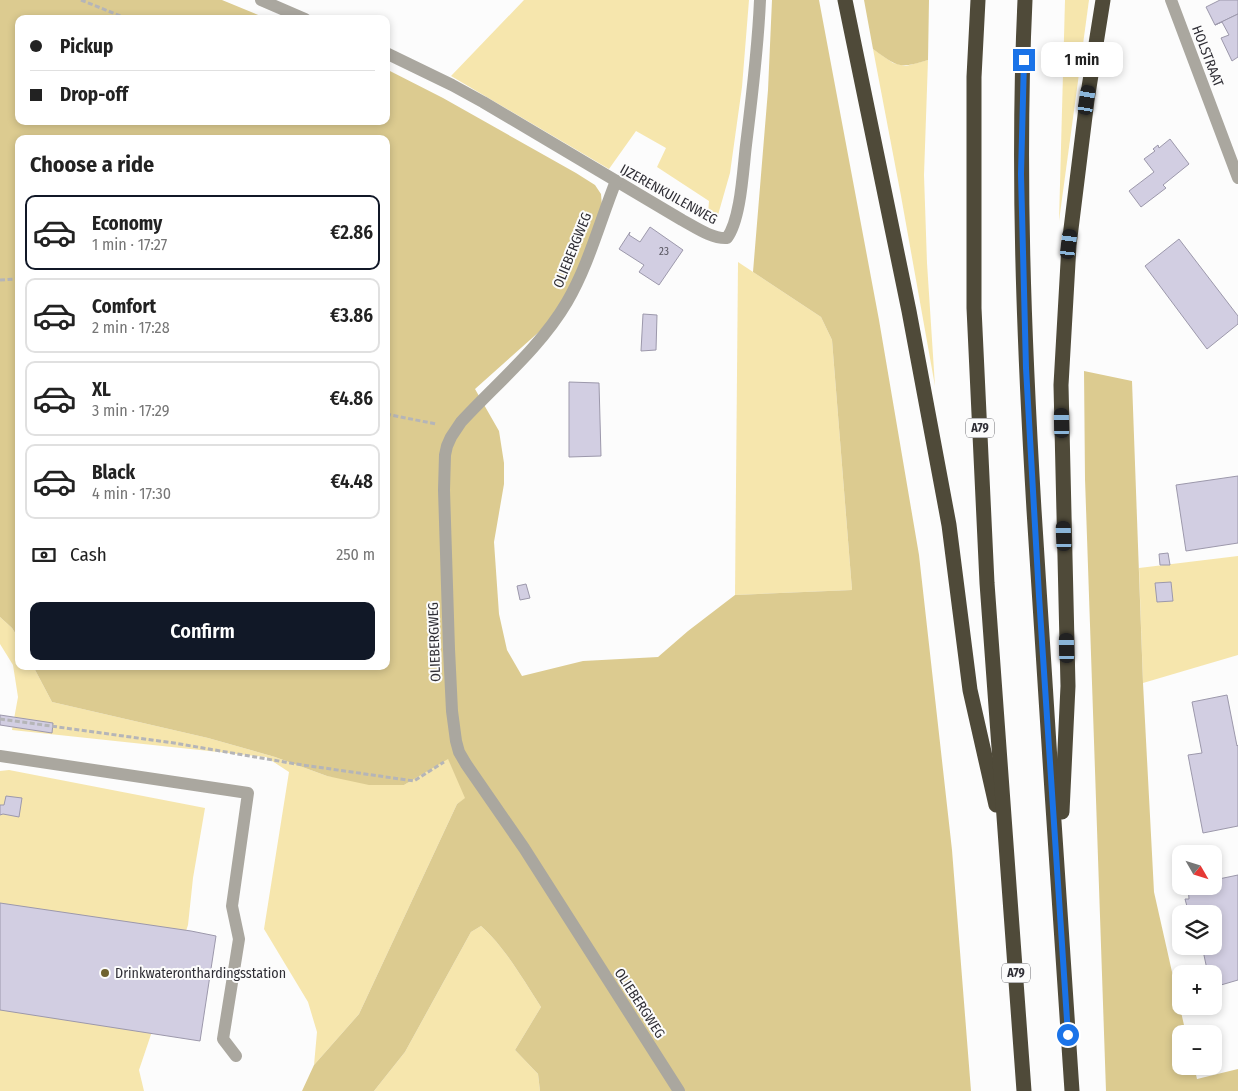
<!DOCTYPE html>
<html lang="en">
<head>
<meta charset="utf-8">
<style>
	body { margin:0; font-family:"Fira Sans Condensed",sans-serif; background:#f2f2f2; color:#222; height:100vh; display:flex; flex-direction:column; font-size:19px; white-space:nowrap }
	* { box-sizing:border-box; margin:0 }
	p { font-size:16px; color:#767676 }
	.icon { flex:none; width:28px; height:28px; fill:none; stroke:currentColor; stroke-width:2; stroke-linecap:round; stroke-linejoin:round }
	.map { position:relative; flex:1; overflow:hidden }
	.details { position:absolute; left:15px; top:135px; width:375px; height:535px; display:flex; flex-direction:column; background:#fff; border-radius:10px; box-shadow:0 2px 8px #0003 }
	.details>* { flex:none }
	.top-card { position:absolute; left:15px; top:15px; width:375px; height:110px; border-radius:10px; box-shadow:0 2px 8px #0003; display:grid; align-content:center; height:110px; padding:0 15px; background:#fff }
	.needle { width:32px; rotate:129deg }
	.fabs { position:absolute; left:1172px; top:845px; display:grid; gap:10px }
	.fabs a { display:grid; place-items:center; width:50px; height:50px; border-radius:10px; background:#fff; box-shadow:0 2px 8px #0003; font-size:25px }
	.end { position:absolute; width:22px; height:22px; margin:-11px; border:6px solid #1a73e8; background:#fff; box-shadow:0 0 0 2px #fff }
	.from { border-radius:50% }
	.bubble { position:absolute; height:35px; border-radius:10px; background:#fff; box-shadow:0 2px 8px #0003; font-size:16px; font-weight:600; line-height:35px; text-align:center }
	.car { position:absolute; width:15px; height:30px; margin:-15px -8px; border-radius:6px; box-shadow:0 0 4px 1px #0007; background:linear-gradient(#222 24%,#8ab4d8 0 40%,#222 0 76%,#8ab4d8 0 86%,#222 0) }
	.top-card b { display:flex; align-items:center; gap:18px; height:48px; font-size:19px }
	.top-card b+b { border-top:1px solid #e0e0e0 }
	.top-card i { width:12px; height:12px; background:#222 }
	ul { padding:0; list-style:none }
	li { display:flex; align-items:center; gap:15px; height:75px; margin:0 10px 8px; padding:0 5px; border:2px solid #e0e0e0; border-radius:10px }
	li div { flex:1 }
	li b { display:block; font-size:19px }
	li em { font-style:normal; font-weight:600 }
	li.on { border-color:#111827 }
	li>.icon { width:45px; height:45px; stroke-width:1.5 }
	h2 { padding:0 15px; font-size:22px; line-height:60px }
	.pay { display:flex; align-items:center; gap:12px; height:55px; padding:0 15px; font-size:19px }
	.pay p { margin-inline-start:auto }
	.button { display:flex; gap:10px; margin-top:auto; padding:10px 15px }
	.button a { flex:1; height:58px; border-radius:10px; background:#111827; color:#fff; font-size:20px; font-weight:600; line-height:58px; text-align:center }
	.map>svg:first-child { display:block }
	.green { fill:#f6e6ad }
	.forest { fill:#dccb90 }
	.building { fill:#d2cee2; stroke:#9c98ab }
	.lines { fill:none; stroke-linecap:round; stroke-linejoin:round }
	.path { stroke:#b5b5b8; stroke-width:3; stroke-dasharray:5 2.5; stroke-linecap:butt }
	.lane { stroke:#aaa79f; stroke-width:12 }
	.street { stroke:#aaa79f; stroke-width:12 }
	.highway { stroke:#4f4a39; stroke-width:15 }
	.route { stroke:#1a73e8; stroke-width:6 }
	.poi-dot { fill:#6f622f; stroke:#fcfcfc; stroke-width:2 }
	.labels { text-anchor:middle; stroke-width:4; stroke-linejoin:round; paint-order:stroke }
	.number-label { font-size:11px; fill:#585660 }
	.shield { fill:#fcfcfc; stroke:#6c6c71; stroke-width:1 }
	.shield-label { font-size:12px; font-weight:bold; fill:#2f2e35 }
	.street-label { font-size:14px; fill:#2f2e35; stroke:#fcfcfc }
	.poi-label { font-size:14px; fill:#2f2e35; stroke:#fcfcfc; text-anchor:start }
</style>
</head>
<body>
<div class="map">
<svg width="1238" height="1091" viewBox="0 0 1238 1091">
	<rect width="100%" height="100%" fill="#fcfcfc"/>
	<g class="green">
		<polygon points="524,0 749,0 742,87 730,173 718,215 708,214 709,201 657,167 666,148 636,131 609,169 451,76"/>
		<polygon points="1065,0 1089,0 1059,221"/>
		<polygon points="873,49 893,63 906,66 928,60 924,175 927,263 935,386 901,196"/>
		<polygon points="738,262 821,317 832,340 852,590 735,595"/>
		<polygon points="1238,556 1238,655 1143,683 1139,568"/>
		<polygon points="0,617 12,628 19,639 19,666 33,666 52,702 208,738 275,757 327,776 404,785 448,758 466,798 457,804 359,1014 314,1065 317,1032 308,1002 264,929 289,772 266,757 12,730 18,697 13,665 0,644"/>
		<polygon points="9,770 205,808 193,878 188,925 139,1070 144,1091 0,1091 0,771"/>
		<path d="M481 926C504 946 524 981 541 1007L515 1050 538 1074 540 1091H374L405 1052 471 932Z"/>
	</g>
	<g class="forest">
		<path d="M0 0H222L268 19H19V121H386V69L443 98 576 173 595 185 601 194 602 206 572 292 540 331 475 389 499 431 504 463V484L494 542 499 614 507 650 522 676 583 661 658 657 688 631 735 595 852 590 832 340 821 317 753 272 768 90 772 0H819L879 320 919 555 952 850 971 1091H540L538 1074 515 1050 541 1007C524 981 504 946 481 926L471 932 405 1052 374 1091H302L314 1065 359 1014 457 804 465 798 448 759 404 785H369L327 776 275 757 208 738 52 702 33 666H386V139H19V639L12 628 0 617Z"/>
		<path d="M864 0H929L928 60C898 69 898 67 873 49Z"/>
		<polygon points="1084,371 1132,381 1143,683 1154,892 1186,1034 1181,1034 1181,1066 1194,1066 1197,1079 1238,1069 1238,1091 1106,1091 1085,479"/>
	</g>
	<g class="building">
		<polygon points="1220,0 1238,0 1238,14 1215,25 1206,7"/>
		<polygon points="1238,14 1238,57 1232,61 1221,38 1229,35 1222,22 1215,25"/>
		<polygon points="1170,139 1189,164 1163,185 1166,188 1141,207 1129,191 1154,172 1144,159 1155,151 1153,149 1158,145 1159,148"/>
		<polygon points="650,227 683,250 659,285 639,272 644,265 619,249 630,232 629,235 640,242"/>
		<polygon points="1179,239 1238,316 1238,324 1207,349 1145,266"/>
		<polygon points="643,314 657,315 656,350 641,351"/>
		<polygon points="569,382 599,383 601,456 569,457"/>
		<polygon points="1238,476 1238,543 1186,551 1176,485"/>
		<polygon points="1168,553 1170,565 1160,565 1159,554"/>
		<polygon points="1171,582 1173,601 1157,602 1155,583"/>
		<polygon points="526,584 530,598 520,600 517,586"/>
		<polygon points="1227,695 1237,746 1238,745 1238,826 1203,833 1188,755 1202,753 1192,702"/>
		<polygon points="0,715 53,723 52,733 0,725"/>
		<polygon points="6,796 22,798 19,817 3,814 0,815 0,805 4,805"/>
		<polygon points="1238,875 1238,980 1214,987 1214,974 1208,974 1202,946 1214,946 1214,914 1189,914 1185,899 1189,899 1188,886 1214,886 1214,880"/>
		<polygon points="0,903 191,931 216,936 200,1041 0,1010"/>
	</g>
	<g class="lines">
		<g class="path">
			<polyline points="81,0 128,19"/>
			<polyline points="0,280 19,279"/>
			<polyline points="386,414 436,424"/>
			<polyline points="0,719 174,743 296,764 414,781 444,762"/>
		</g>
		<polyline class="lane" points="0,756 248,793 232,906 239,939 223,1039 236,1056"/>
		<g class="street">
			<polyline points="261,0 305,19"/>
			<polyline points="1171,0 1238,178"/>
			<path d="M386 53 452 85 483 102 682 220C695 227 712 239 727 238 741 219 743 169 746 145 752 97 758 49 760 0"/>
			<path d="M616 181C600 221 589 264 567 302 540 348 497 383 461 422L451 437 447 446 445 455 444 490 449 649 452 711 456 741 459 752 466 764 524 848 679 1091"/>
		</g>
		<g class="highway">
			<polyline points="845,0 909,311 949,525 970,690 996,805"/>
			<polyline points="978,0 974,77 974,308 987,583 1024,1091"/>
			<path d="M1025 0C1017 170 1024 340 1034 510 1045 704 1060 897 1072 1091"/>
			<polyline points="1062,812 1068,686 1061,385 1069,245 1087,100 1103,0"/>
		</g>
	</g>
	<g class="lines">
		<polyline class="route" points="1024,60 1021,174 1026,368 1039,596 1068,1035"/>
	</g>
	<circle class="poi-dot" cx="105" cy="973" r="5"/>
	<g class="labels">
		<g class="number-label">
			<text x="664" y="255">23</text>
		</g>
		<g class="shield">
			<rect x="966" y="418.5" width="28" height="19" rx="4"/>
			<rect x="1002" y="963.5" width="28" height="19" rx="4"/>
		</g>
		<g class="shield-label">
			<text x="980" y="432">A79</text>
			<text x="1016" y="977">A79</text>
		</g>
		<g class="street-label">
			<text transform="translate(1208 56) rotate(69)" y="5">HOLSTRAAT</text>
			<text transform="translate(669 194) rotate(29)" y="5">IJZERENKUILENWEG</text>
			<text transform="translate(572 250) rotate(-68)" y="5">OLIEBERGWEG</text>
			<text transform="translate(434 642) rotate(-92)" y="5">OLIEBERGWEG</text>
			<text transform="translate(640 1003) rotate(57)" y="5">OLIEBERGWEG</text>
		</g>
		<g class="poi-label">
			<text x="115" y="978">Drinkwateronthardingsstation</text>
		</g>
	</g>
</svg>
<div class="fabs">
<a><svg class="needle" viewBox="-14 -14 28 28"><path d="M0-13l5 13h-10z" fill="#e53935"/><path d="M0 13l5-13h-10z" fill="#767676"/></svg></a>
<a><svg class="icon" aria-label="layers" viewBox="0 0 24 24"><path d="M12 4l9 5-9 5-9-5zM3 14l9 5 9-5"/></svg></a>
<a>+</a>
<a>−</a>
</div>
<i class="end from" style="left:1068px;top:1035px"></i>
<i class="end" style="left:1024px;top:60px"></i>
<div class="bubble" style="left:1041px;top:42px;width:82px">1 min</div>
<i class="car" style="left:1087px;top:100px;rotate:9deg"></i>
<i class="car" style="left:1069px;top:244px;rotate:7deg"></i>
<i class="car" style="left:1062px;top:423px;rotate:359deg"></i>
<i class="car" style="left:1064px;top:536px;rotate:358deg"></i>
<i class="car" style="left:1067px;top:648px;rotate:359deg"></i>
<div class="top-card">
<b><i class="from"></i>Pickup</b>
<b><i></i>Drop-off</b>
</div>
<section class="details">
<h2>Choose a ride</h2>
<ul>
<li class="on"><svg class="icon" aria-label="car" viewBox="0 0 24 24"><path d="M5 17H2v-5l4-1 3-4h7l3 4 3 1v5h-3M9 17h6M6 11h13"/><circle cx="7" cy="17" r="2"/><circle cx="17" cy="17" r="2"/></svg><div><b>Economy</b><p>1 min · 17:27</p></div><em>€2.86</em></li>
<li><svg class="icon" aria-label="car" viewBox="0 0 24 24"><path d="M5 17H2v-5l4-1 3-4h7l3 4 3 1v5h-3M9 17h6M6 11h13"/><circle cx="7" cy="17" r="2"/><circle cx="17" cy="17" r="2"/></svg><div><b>Comfort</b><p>2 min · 17:28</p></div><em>€3.86</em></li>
<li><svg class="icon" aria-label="car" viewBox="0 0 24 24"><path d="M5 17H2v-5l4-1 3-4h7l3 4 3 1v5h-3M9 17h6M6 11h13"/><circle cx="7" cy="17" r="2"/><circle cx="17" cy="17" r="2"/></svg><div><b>XL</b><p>3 min · 17:29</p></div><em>€4.86</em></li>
<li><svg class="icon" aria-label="car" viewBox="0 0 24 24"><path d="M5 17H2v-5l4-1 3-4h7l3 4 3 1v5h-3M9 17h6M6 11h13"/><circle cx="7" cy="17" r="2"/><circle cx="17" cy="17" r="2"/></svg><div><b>Black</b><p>4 min · 17:30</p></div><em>€4.48</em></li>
</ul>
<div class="pay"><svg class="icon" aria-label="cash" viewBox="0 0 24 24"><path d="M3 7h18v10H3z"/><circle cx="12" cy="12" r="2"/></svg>Cash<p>250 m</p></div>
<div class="button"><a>Confirm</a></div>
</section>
</div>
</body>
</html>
